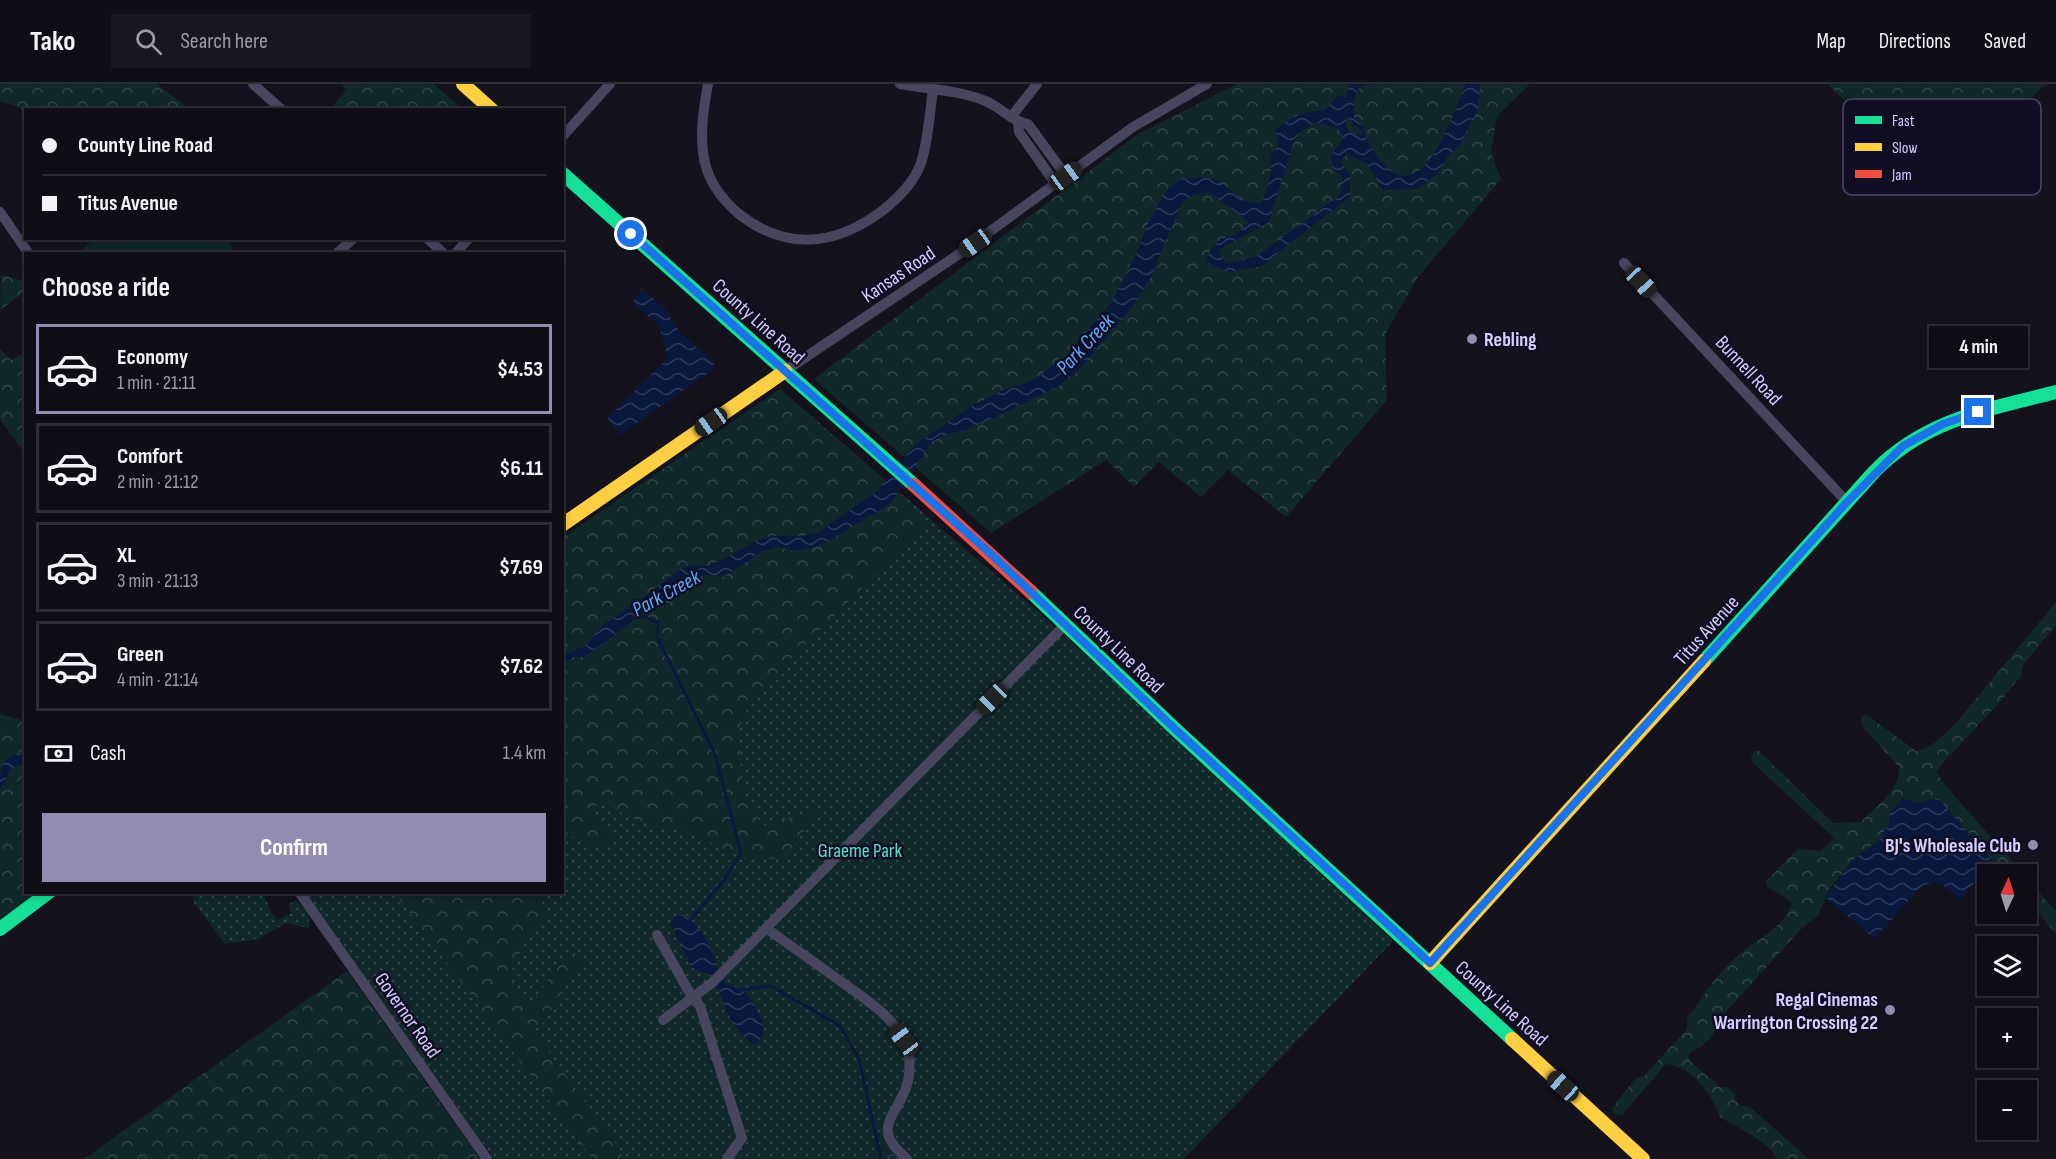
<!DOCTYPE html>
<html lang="en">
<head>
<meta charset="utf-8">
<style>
	body { margin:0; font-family:"Sofia Sans Condensed",sans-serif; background:#18171f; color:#f1f3f6; height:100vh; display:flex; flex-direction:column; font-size:22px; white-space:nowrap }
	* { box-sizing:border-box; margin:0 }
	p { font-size:20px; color:#9b9ca1 }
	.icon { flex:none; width:33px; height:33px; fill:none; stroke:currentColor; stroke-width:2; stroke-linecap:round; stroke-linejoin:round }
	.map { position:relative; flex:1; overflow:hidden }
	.drawer { position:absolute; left:24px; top:168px; width:540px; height:642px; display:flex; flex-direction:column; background:#0f0e16; border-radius:0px; box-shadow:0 3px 9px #0003,0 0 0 2px #2f2e35 }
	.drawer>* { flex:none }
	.top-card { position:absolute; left:24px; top:24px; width:540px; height:132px; border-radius:0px; box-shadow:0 3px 9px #0003,0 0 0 2px #2f2e35; display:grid; align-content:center; height:132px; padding:0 18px; background:#0f0e16 }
	.needle { width:39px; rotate:4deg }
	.controls { position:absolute; left:1977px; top:780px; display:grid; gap:12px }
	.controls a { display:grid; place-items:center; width:60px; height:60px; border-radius:0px; background:#0f0e16; box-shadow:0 3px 9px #0003,0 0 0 2px #2f2e35; font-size:30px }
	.end { position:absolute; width:27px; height:27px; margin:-14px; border:8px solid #1a73e8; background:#fff; box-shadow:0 0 0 3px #fff }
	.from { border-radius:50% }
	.bubble { position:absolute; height:42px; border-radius:0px; background:#0f0e16; box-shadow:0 3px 9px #0003,0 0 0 2px #2f2e35; font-size:20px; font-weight:700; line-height:42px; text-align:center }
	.car { position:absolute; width:18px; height:36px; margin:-18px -9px; border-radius:8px; box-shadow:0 0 4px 2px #0007; background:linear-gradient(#222 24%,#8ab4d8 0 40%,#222 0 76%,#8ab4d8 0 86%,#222 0) }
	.top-card b { display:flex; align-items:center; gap:21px; height:57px; font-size:22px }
	.top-card b+b { border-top:2px solid #2f2e35 }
	.top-card i { width:15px; height:15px; background:#f1f3f6 }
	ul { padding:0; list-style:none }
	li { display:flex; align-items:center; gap:18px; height:90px; margin:0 12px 9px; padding:0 6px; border:3px solid #2f2e35; border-radius:0px }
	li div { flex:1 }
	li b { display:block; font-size:22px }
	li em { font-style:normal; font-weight:700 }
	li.active { border-color:#928cb0 }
	li>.icon { width:54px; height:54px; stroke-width:1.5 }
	h2 { padding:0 18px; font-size:27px; line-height:72px }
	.pay { display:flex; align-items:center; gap:15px; height:66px; padding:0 18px; font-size:22px }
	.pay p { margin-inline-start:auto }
	.button { display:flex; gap:12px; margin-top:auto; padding:12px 18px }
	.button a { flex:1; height:69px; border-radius:0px; background:#928cb0; color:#fff; font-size:24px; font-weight:700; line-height:69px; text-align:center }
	header { display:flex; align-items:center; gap:36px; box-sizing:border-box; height:84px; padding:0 30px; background:#0f0e16; border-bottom:2px solid #2f2e35 }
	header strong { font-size:28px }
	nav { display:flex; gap:33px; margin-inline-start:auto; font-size:21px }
	.search { width:420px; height:54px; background:#18171f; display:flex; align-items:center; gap:15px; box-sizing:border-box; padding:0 21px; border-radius:0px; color:#9b9ca1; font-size:22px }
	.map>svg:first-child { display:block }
	.grass { fill:url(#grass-dots) }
	.forest { fill:url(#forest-crowns) }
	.water { fill:url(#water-waves); fill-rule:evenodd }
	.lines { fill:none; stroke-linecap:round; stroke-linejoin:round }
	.stream { stroke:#09193d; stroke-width:3 }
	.street { stroke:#48465e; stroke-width:10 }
	.fast { stroke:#16e098; stroke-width:14 }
	.slow { stroke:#ffcf43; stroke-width:14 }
	.jam { stroke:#f24e42; stroke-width:14 }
	.route { stroke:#1a73e8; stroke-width:8 }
	.poi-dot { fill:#928cb0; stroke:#110d22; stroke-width:2 }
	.labels { text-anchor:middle; stroke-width:5; stroke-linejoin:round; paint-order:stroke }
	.street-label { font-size:20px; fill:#d6ceff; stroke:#110d22 }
	.poi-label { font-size:20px; font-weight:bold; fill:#d6ceff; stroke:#110d22; text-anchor:end }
	.park-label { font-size:20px; fill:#56e3c6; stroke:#110d22 }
	.water-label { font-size:21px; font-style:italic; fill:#5cacff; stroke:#110d22 }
	.key { fill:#110d22; stroke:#4c4764; stroke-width:1.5 }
	.key-label { font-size:16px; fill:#d6ceff }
</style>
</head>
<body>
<header>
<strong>Tako</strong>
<div class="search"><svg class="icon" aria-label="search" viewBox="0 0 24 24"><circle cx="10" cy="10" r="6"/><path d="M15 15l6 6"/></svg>Search here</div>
<nav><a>Map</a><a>Directions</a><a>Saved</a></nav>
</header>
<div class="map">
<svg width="2056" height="1075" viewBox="0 0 2056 1075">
	<defs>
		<pattern id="grass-dots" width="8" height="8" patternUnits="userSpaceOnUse" patternTransform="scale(1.5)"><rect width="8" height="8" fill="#10282a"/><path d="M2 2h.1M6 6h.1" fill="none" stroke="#32464a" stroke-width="1.8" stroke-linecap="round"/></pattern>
		<pattern id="forest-crowns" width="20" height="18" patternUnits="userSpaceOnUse" patternTransform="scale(1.5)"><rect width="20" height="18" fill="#10282a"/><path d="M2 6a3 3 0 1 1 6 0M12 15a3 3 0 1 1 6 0" fill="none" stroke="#32464a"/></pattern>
		<pattern id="water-waves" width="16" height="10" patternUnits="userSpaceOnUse" patternTransform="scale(1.5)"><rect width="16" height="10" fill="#09193d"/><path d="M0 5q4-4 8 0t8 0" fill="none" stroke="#2c395a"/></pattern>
	</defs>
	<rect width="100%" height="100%" fill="#14121d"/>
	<g class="grass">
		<polygon points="780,305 1058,545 1393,857 1184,1075 899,1075 883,1062 870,1075 494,1075 304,809 562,808 563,454"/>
		<polygon points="192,809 264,809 270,827 278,836 291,829 289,820 296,816 309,831 309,844 286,839 258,855 225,860 194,819"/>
	</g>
	<g class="forest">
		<polygon points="0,0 157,0 190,25 26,26 25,32 19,23 0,17"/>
		<polygon points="342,0 434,0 462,25 377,26 370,21 365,25 330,25 346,7"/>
		<polygon points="1237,0 1530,0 1497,32 1491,68 1501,95 1418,193 1385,250 1387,316 1286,433 1228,386 1201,413 1159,378 1134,403 1106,376 991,449 814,295 1138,50"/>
		<polygon points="1828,0 2048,0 2041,4 2012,32 1963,64 1891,84 1868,41"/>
		<polygon points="96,154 229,155 234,169 77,169"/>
		<polygon points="1,191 24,197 23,209 0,226"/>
		<polygon points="0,265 11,276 25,268 25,370 0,335"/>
		<polygon points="780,305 928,438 752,614 739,645 742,706 763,742 797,731 818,726 786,774 748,776 681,745 657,742 625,732 607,717 587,726 607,740 615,759 590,761 563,749 564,704 562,702 562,454"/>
		<path d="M2056 518V541L2023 581 2021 592 2000 618 1940 682 1937 689 1949 706 2024 790H2004L1938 715 1916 719 1890 728 1889 740 1879 756 1853 776 1830 804 1817 833 1802 844 1723 931C1719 942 1710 957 1700 963 1695 966 1693 966 1689 971L1690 977 1720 1003H1727L1735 1010V1016L1742 1022 1750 1023 1809 1075H1777C1771 1059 1735 1042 1720 1033 1713 1011 1691 981 1666 980L1623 1030 1619 1031 1613 1029 1612 1024 1635 995 1644 992 1687 945V934C1702 915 1715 892 1733 876 1753 855 1781 850 1792 819L1767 802 1766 797 1798 765 1821 767 1834 754 1753 679 1751 673 1754 667H1759L1833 739 1861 738C1876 722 1901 706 1899 683L1861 641V634L1865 631 1870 633 1916 667C1933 664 1944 650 1956 639Z"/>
		<polygon points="0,628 2,631 25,637 26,808 49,809 0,845"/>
		<polygon points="2026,794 2056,827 2056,850 2027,816"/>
		<polygon points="395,809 541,809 540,814 548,831 527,855 511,888 514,909 530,922 561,876 574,868 586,879 566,900 545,938 531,944 620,1065 623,1075 592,1075"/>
		<polygon points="347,887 480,1075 84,1075"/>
		<polygon points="883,1062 899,1075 870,1075"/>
	</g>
	<g class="water">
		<path d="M1349 0H1370L1358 5 1354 16V34C1368 44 1363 48 1369 61 1372 66 1377 72 1380 76 1384 80 1389 87 1394 89 1430 109 1455 22 1466 0H1480L1478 25 1460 61 1448 72 1439 88 1418 105 1383 106 1366 79 1347 70 1340 78 1350 91V113L1261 182 1230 188 1215 183 1206 176 1210 167 1220 155 1235 151 1249 138 1209 108 1193 111 1182 118 1151 193 1133 222 1077 288 1059 302 1002 330 966 346 944 351 932 358 891 419 834 454 813 464 793 467 778 463 761 468 723 493 711 491 696 493 640 528 631 539 593 567 584 573H573L563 579V571L585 562 603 541 647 511 682 484 691 481 707 482 727 474 749 460 770 452H802L817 449 876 408 916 360 941 343 971 322 1001 307 1034 296 1055 279 1068 275 1071 265 1111 219 1138 166 1149 137 1166 107 1181 95 1208 93 1222 99 1244 117 1261 119C1268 104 1273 87 1271 71L1278 62 1276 46C1288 33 1306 26 1324 27L1338 11H1342L1346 14ZM1346 33 1349 34 1353 41 1357 42 1362 48 1361 51C1349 51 1345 44 1346 33ZM1315 38 1337 44 1343 51 1342 57 1331 71 1333 85 1343 93 1340 111 1257 172 1226 180 1218 166 1268 139 1294 58 1299 49Z"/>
		<polygon points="642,205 665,224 679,247 713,278 715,284 620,351 607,334 668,274 659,242 632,218"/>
		<path d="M25 668V679L11 685 0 705C0 681 0 674 25 668Z"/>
		<path d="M1903 714 1916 719 1938 714 1993 777 1960 816C1947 804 1941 794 1922 802L1874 855 1825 813 1853 776 1879 756 1889 740 1890 728Z"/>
		<path d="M678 830C704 834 716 880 725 900 733 902 741 904 747 910 750 913 752 919 755 923 762 936 770 951 754 961 727 940 725 921 713 892L692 884 671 841 673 834Z"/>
	</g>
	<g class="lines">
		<g class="stream">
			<polyline points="637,529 658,539 657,553 715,670 741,769 724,796 689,838"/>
			<polyline points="739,906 771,902 840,942 859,975 881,1075"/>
		</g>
		<g class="street">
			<polyline points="253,0 282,26"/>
			<path d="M708 0C703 27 698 59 707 86 713 104 725 118 739 130 786 167 835 162 882 127 896 116 910 103 918 86 927 70 930 26 933 6"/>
			<path d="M900 0C927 5 957 6 983 16 1000 22 1012 38 1028 40L1066 92"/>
			<polyline points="1011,33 1037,0"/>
			<polyline points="1018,39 1019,48 1055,99"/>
			<polyline points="562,53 610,0"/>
			<polyline points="0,128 29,170"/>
			<polyline points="427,154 444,170"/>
			<polyline points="336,170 354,154"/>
			<polyline points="455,170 469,154"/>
			<polyline points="1624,179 1847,418"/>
			<polyline points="785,287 959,170 1133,43 1207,0"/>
			<polyline points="299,808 487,1075"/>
			<path d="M766 844C789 861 813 877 836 894 860 911 889 929 904 955 911 968 911 990 906 1004 893 1036 872 1045 907 1075"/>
			<polyline points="657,851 688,906 700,922 742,1054 727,1075"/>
			<polyline points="663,936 713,898 1066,540"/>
		</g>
		<g class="fast">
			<polyline points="562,89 914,401"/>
			<polyline points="1031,508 1175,645 1512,955"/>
			<path d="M1704 577 1874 388C1924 336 1989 325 2056 308"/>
			<polyline points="0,845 49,808"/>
		</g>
		<g class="slow">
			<polyline points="463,0 492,26"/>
			<polyline points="562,441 785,287"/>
			<polyline points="1430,879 1704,577"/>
			<polyline points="1512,955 1643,1075"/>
		</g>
		<polyline class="jam" points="914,401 1031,508"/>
	</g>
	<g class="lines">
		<polyline class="route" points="631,150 992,471 1175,645 1430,879 1847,418 1903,362 1943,340 1978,328"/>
	</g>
	<g class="poi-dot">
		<circle cx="1472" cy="255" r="6"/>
		<circle cx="2033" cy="761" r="6"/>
		<circle cx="1890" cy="926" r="6"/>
	</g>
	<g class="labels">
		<g class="street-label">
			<text transform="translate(898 190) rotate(-34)" y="7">Kansas Road</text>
			<text transform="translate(759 237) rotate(42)" y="7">County Line Road</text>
			<text transform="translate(1749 286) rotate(47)" y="7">Bunnell Road</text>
			<text transform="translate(1706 546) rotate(-48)" y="7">Titus Avenue</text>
			<text transform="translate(1119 565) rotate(44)" y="7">County Line Road</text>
			<text transform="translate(1502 919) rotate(42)" y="7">County Line Road</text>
			<text transform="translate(408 931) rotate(55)" y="7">Governor Road</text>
		</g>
		<g class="poi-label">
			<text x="1484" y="262" text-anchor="start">Rebling</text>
			<text x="2021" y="768">BJ's Wholesale Club</text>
			<text x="1878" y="922">Regal Cinemas<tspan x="1878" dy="23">Warrington Crossing 22</tspan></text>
		</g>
		<g class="park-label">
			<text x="860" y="773">Graeme Park</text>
		</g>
		<g class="water-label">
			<text transform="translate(1085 260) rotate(-47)" y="7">Park Creek</text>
			<text transform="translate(666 509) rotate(-29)" y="7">Park Creek</text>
		</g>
	</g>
	<rect x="1843" y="15" width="198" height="96" rx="9" class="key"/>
	<rect x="1855" y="32" width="27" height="8" fill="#16e098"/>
	<rect x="1855" y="59" width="27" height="8" fill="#ffcf43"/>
	<rect x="1855" y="86" width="27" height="8" fill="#f24e42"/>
	<g class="key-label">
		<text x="1892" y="42">Fast</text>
		<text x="1892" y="69">Slow</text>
		<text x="1892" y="96">Jam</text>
	</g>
</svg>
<div class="controls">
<a><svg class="needle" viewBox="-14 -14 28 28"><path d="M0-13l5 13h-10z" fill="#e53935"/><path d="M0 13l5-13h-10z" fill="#9b9ca1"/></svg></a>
<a><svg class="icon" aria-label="layers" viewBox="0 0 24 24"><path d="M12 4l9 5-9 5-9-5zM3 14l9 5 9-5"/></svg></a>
<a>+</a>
<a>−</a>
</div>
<i class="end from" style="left:631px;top:150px"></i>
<i class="end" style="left:1978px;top:328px"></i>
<div class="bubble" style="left:1929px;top:242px;width:99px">4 min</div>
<i class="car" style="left:1066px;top:92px;rotate:54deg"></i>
<i class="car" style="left:975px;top:159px;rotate:235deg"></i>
<i class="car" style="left:1641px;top:198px;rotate:137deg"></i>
<i class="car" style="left:711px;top:338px;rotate:235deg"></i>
<i class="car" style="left:992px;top:615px;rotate:225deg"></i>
<i class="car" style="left:904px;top:956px;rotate:323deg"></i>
<i class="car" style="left:1563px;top:1002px;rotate:312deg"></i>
<div class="top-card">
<b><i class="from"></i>County Line Road</b>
<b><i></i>Titus Avenue</b>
</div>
<section class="drawer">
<h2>Choose a ride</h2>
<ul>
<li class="active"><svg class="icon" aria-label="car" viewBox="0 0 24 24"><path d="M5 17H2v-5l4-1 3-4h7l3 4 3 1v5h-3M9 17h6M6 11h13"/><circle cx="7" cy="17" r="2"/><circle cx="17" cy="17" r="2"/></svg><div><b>Economy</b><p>1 min · 21:11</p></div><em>$4.53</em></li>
<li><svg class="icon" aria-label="car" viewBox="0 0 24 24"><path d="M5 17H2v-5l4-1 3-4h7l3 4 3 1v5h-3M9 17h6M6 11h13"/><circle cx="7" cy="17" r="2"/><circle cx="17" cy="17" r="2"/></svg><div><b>Comfort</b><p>2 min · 21:12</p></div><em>$6.11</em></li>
<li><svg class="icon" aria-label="car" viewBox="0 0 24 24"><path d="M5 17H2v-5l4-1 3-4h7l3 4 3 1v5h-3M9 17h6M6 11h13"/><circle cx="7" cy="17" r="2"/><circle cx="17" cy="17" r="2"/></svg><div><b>XL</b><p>3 min · 21:13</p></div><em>$7.69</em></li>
<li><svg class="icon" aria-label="car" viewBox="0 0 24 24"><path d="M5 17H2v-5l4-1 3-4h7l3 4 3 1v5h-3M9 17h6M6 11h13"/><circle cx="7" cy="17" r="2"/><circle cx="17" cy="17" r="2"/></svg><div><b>Green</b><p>4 min · 21:14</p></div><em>$7.62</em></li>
</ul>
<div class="pay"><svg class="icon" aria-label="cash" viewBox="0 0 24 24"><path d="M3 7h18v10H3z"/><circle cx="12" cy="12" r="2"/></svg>Cash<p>1.4 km</p></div>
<div class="button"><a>Confirm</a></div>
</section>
</div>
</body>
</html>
